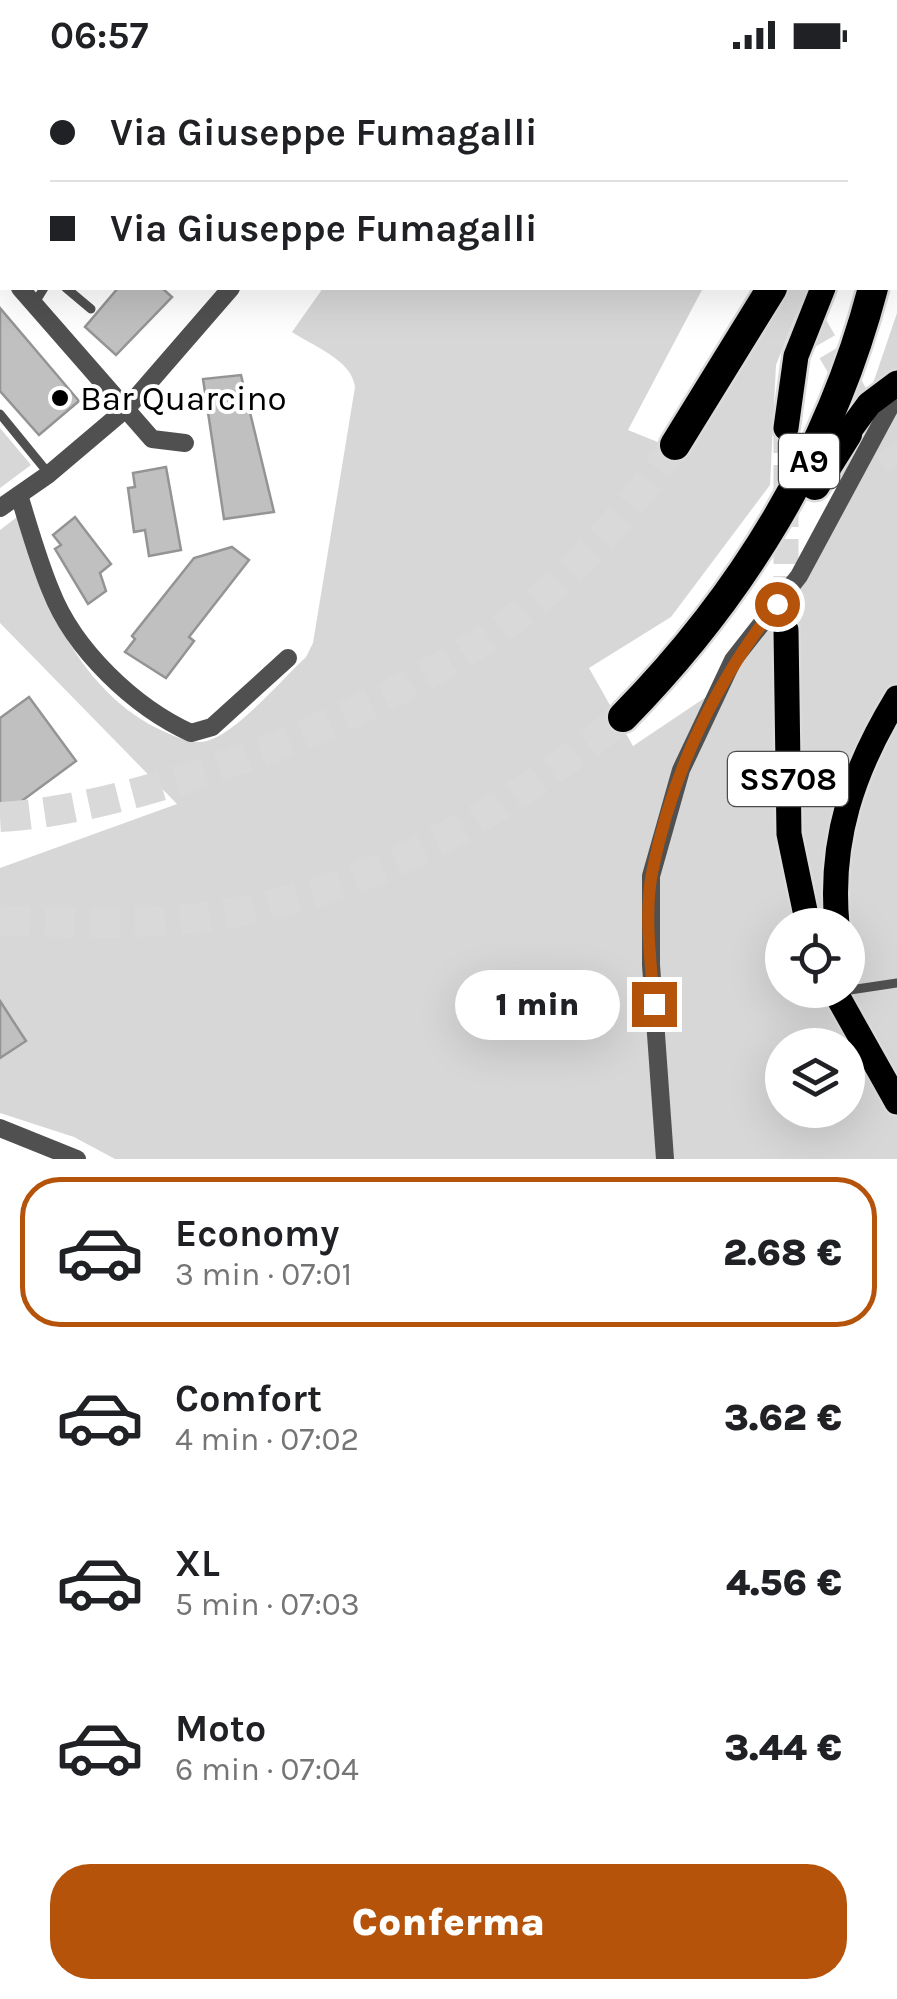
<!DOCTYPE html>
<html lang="it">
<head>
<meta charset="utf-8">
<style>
	body { margin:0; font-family:Karla,sans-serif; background:#f2f2f2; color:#202124; height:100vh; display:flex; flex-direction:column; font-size:38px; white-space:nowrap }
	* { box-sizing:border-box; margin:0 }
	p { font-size:32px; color:#757577 }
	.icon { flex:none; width:55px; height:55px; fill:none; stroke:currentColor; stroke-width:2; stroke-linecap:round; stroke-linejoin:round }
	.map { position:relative; height:1089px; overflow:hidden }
	.details { display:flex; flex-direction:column; background:#fff; flex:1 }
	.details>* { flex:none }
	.banner { position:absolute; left:0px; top:0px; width:898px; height:220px; box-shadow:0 10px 40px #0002; display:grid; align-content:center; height:220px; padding:0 50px; background:#fff }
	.buttons { position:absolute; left:765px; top:838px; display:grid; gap:20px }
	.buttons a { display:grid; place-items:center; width:100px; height:100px; border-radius:50%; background:#fff; box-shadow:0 10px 40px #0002; font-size:50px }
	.end { position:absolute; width:45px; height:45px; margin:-22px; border:12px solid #b45309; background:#fff; box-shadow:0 0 0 5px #fff }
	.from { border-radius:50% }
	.bubble { position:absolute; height:70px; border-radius:35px; background:#fff; box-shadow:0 10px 40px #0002; font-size:32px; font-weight:800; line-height:70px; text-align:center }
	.banner b { display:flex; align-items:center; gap:35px; height:95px; font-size:38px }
	.banner b+b { border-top:2px solid #e0e0e0 }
	.banner i { width:25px; height:25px; background:#202124 }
	ul { padding:18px 0 0; list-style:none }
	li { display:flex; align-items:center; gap:30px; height:150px; margin:0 20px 15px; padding:0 30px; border:5px solid transparent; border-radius:40px }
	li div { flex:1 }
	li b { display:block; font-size:38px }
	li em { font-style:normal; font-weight:800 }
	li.on { border-color:#b45309 }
	li>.icon { width:90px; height:90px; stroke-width:1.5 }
	.primary-button { display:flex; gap:20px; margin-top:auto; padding:20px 50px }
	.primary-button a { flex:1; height:115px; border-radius:40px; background:#b45309; color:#fff; font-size:40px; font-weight:800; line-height:115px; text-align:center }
	.status { display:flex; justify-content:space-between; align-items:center; height:70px; padding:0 50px; background:#fff; direction:ltr }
	.status svg { height:28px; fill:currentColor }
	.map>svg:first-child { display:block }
	.green { fill:#d7d7d7; fill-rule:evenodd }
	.building { fill:#c0c0c0; stroke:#949494; stroke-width:2.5 }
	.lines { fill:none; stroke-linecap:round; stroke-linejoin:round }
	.primary-tunnel { stroke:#d9d9d9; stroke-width:25; stroke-dasharray:25 12; stroke-linecap:butt }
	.motorway-tunnel { stroke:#d9d9d9; stroke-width:30; stroke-dasharray:30 15; stroke-linecap:butt }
	.primary-casing { stroke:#dbdbdb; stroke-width:30 }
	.motorway-casing { stroke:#dbdbdb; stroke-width:35 }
	.service { stroke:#505050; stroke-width:9 }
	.minor { stroke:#505050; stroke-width:18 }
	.primary { stroke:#000; stroke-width:25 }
	.motorway { stroke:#000; stroke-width:30 }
	.route { stroke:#b45309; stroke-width:12 }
	.poi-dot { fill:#000; stroke:#fff; stroke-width:4 }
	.labels { text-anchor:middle; stroke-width:8; stroke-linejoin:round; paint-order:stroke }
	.shield { fill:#fff; stroke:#4c4c4c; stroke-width:2.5 }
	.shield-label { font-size:32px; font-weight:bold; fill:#000 }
	.poi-label { font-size:35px; fill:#000; stroke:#fff; text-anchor:start }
</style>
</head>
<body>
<div class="status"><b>06:57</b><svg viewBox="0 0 49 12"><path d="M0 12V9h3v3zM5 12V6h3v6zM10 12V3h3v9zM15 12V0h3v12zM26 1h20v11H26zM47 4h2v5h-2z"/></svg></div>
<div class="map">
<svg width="897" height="1089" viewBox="0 0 897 1089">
	<rect width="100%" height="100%" fill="#fff"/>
	<g class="green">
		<polygon points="404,0 758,0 758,2 403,2"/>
		<path d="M323 218H703L628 360 680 381 777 241 788 218H807L776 295 770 415 671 547 589 598 633 676 721 617 807 507 897 243V1089H115L74 1067 0 1043V798L177 734 0 553V460L17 447C41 529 81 624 163 661 176 667 193 675 207 671 237 663 282 609 306 587L313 573 355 317C352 290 313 276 292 262ZM782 855H848V920H782ZM782 975H848V1040H782Z"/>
		<polygon points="0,358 31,395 0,418"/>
	</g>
	<g class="building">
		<polygon points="118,218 162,218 172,227 116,285 85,257"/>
		<polygon points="0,238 79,331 39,365 0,321"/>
		<polygon points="241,305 274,442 224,449 203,309"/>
		<polygon points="166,397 181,480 149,486 145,460 134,462 128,418 135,417 133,403"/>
		<polygon points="75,447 111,494 100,503 106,521 88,534 55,479 61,475 53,465"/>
		<polygon points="232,477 249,490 189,567 194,571 166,608 125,582 135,569 132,566 194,488"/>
		<polygon points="29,627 76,691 0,747 0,648"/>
		<polygon points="0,931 26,971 0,988"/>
	</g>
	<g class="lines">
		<g class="primary-tunnel">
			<polyline points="655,0 657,2"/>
			<polyline points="793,218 897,396"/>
			<polyline points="786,358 786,560"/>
		</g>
		<g class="motorway-tunnel">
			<path d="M0 747C152 739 408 634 527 539 585 493 632 435 675 375"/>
			<path d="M0 850C63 853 126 855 189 849 353 832 498 748 623 647"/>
		</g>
		<defs>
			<g id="primary">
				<polyline points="786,358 796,286 823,218"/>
				<polyline points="847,364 869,334 897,313"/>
				<polyline points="786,560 789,764 808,855"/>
				<path d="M837 855C829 770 853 700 897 628"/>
				<polyline points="834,920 897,1032"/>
			</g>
			<g id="motorway">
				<polyline points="808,2 808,0"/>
				<polyline points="845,2 845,0"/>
				<polyline points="871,2 871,0"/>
				<polyline points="895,65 897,38"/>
				<polyline points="675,375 772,218"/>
				<polyline points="815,415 847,364"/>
				<path d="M623 647C742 526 830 382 873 218"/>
			</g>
		</defs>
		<use href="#primary" class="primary-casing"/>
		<use href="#motorway" class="motorway-casing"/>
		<g class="service">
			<polyline points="138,0 141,2"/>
			<polyline points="66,218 91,239"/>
			<polyline points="36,231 44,218"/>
			<polyline points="0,344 49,404"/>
			<polyline points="850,920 897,913"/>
		</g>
		<g class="minor">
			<polyline points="151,2 153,0"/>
			<polyline points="379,2 380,0"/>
			<polyline points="0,180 2,177"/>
			<polyline points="0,206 2,208"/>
			<polyline points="20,218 152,369 185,373"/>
			<path d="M19 425C29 457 38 490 51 521 74 580 134 637 191 663L212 657 288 588"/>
			<polyline points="0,438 49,404 127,338 231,218"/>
			<polyline points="0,1058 77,1089"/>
			<polyline points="665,1089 651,895 651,806 681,700 733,590 799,506 897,324"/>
		</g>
		<use href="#primary" class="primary"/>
		<use href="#motorway" class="motorway"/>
	</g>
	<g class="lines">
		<path class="route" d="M654 934C651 893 644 844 652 803 672 702 714 614 777 534"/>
	</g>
	<circle class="poi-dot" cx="60" cy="328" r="10"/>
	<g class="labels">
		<g class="shield">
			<rect x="779" y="364" width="60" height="54" rx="8"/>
			<rect x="728" y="682" width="120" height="54" rx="8"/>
		</g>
		<g class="shield-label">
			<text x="809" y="402">A9</text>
			<text x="788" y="720">SS708</text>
		</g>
		<g class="poi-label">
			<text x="80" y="340">Bar Quarcino</text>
		</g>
	</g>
</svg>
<div class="buttons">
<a><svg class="icon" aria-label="locate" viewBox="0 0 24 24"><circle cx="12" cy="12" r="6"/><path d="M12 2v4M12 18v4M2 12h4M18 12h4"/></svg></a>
<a><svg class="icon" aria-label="layers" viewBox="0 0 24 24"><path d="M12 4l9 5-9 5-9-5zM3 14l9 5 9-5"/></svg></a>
</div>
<i class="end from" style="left:777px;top:534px"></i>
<i class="end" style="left:654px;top:934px"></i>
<div class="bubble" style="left:455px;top:900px;width:165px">1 min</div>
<div class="banner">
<b><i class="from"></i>Via Giuseppe Fumagalli</b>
<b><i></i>Via Giuseppe Fumagalli</b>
</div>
</div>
<section class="details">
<ul>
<li class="on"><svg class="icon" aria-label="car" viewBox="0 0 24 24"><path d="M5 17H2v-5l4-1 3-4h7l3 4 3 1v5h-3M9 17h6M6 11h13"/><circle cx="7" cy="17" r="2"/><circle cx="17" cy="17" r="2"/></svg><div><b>Economy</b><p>3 min · 07:01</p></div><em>2.68 €</em></li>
<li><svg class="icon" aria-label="car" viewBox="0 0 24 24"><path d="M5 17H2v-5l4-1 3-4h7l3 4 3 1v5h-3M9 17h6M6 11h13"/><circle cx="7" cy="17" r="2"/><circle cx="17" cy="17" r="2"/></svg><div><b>Comfort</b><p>4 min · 07:02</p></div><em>3.62 €</em></li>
<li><svg class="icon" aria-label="car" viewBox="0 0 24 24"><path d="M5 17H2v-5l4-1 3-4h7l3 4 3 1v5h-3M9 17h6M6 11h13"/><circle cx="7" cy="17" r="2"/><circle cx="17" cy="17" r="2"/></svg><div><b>XL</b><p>5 min · 07:03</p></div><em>4.56 €</em></li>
<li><svg class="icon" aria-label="car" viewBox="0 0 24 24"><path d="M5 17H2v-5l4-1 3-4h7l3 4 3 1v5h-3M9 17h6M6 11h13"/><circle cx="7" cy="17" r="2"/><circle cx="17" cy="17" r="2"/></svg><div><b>Moto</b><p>6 min · 07:04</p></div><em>3.44 €</em></li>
</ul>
<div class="primary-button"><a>Conferma</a></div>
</section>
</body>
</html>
